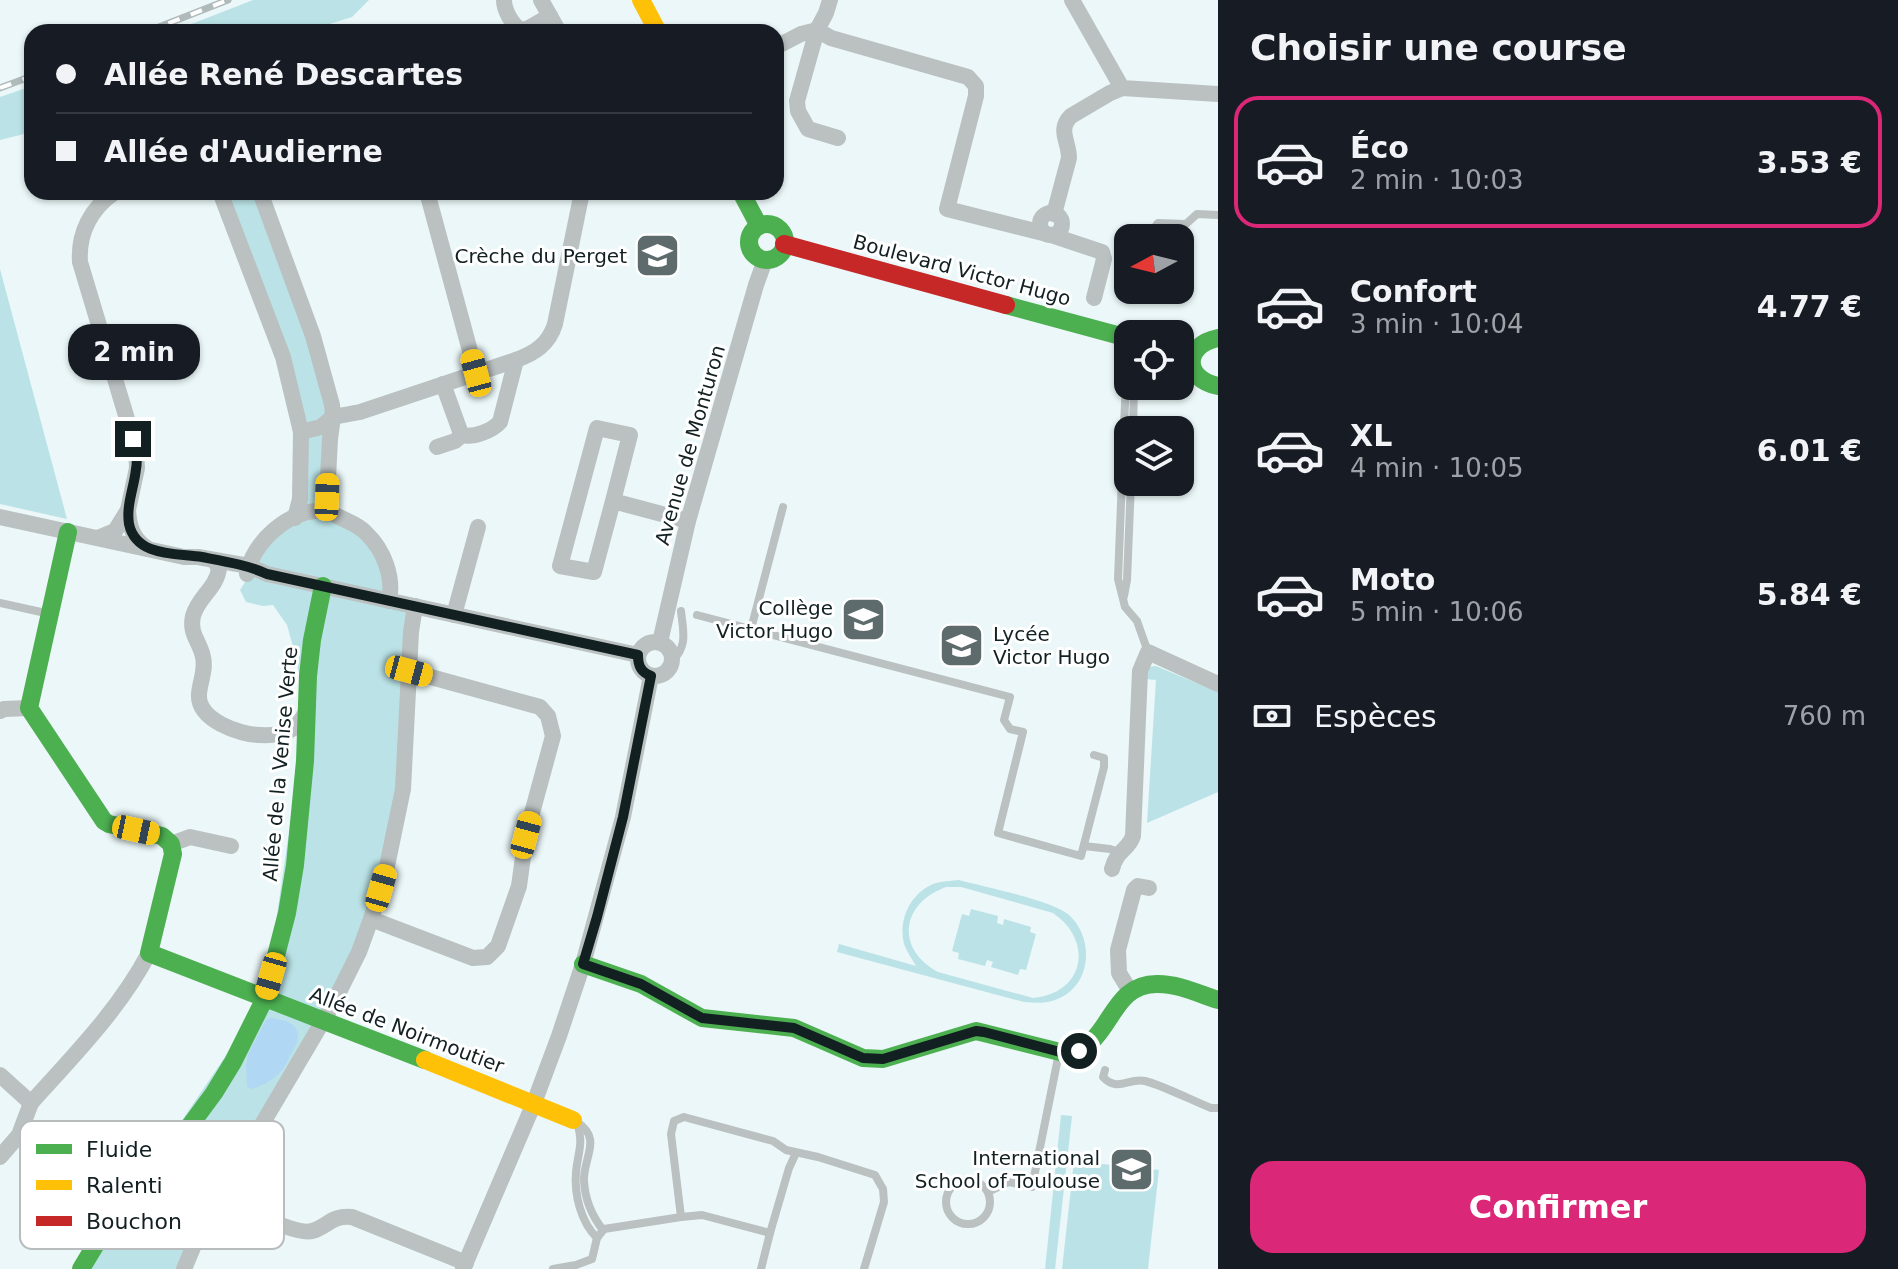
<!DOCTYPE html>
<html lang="fr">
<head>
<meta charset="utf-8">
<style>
	body { margin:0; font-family:"DejaVu Sans",sans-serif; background:#20242c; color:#f1f3f6; height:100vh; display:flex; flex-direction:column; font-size:30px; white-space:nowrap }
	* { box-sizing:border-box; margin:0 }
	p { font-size:26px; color:#9ea1a6 }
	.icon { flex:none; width:44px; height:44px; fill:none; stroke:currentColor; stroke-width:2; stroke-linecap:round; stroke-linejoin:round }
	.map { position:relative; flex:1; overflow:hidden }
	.sheet { display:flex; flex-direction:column; background:#171b24; width:680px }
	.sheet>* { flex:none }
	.hud { position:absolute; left:24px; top:24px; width:760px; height:176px; border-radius:24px; box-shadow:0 2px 6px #0004; display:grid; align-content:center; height:176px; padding:0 32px; background:#171b24 }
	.needle { width:52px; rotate:263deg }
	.fabs { position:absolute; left:1114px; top:224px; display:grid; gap:16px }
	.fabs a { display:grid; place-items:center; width:80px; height:80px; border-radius:16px; background:#171b24; box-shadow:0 2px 6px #0004; font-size:40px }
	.end { position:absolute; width:36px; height:36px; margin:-18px; border:10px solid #122022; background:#fff; box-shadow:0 0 0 4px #fff }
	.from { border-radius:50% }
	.bubble { position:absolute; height:56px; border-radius:24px; background:#171b24; box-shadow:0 2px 6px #0004; font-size:26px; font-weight:700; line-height:56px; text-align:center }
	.car { position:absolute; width:24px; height:48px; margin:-24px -12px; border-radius:10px; box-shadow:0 0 6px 2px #0007; background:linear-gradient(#f5c518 24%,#345 0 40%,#f5c518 0 76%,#345 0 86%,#f5c518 0) }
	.hud b { display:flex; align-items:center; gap:28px; height:76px; font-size:30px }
	.hud b+b { border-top:2px solid #363941 }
	.hud i { width:20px; height:20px; background:#f1f3f6 }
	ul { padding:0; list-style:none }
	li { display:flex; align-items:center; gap:24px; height:132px; margin:0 16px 12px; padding:0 16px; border:4px solid transparent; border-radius:24px }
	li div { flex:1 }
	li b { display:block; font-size:30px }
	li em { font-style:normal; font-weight:700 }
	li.current { border-color:#db2777 }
	li>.icon { width:72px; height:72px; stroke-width:1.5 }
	h2 { padding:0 32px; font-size:36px; line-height:96px }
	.pay { display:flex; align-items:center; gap:20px; height:88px; padding:0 32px; font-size:30px }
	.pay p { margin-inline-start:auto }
	.cta { display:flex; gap:16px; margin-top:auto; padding:16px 32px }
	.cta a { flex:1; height:92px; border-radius:24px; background:#db2777; color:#fff; font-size:32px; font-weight:700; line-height:92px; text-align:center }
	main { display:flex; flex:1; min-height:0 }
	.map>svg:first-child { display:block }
	.green { fill:#bbe3e7; fill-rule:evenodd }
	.water { fill:#b0d7f4 }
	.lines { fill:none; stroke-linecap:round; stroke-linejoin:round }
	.lane { stroke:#bac1c0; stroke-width:8 }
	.street { stroke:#bac1c0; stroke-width:16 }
	.fast { stroke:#4caf50; stroke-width:18 }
	.slow { stroke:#ffc107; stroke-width:18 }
	.jam { stroke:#c62828; stroke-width:18 }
	.rail-casing { stroke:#b1baba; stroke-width:7 }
	.rail { stroke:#fff; stroke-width:4; stroke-dasharray:12; stroke-linecap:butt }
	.route { stroke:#122022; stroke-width:10 }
	.labels { text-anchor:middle; stroke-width:6; stroke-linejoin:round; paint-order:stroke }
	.poi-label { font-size:20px; fill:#122022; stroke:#fff; text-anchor:end }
	.street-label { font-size:20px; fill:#122022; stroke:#fff }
	.key { fill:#fff; stroke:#b8bcbd; stroke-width:2 }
	.key-label { font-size:22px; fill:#122022 }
</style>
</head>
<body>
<main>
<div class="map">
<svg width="1218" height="1269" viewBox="0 0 1218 1269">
	<rect width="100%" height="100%" fill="#ebf7f8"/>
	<g class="green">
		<polygon points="253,0 369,0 352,17 304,32 171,32"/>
		<polygon points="32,86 32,132 0,140 0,97"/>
		<polygon points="220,192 260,192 332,405 328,503 367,533 391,591 415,606 406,750 371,919 184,1269 81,1269 265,998 306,713 296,657 287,625 273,605 263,606 246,602 240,590 258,562 265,545 295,522 301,432"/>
		<polygon points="0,269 67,519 0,504"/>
		<polygon points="1156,666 1218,692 1218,792 1147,823 1156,680 1146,679 1148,667"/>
		<path d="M959 880C984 887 1052 900 1069 915 1094 938 1092 983 1060 998 1048 1004 1037 1003 1024 1002L837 952 839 944 916 966C912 959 907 952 904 944 898 920 910 894 933 884 941 881 950 881 959 880ZM946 887H961L1053 913C1094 941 1085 993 1033 998L938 972C895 949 901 903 946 887Z"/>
		<polygon points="971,909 998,916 997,923 1003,925 1004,919 1031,927 1030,932 1036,934 1026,970 1020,969 1018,975 991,967 993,962 987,960 985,966 958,959 959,953 952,951 962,914 969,916"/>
		<polygon points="1061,1115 1072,1116 1055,1269 1045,1269"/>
		<polygon points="1074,1161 1159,1170 1148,1269 1062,1269"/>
	</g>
	<path class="water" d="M271 1018C299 1021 305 1033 290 1056 286 1064 282 1072 275 1077 268 1083 260 1086 252 1089L247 1087 246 1065 248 1054 266 1020Z"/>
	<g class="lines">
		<g class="lane">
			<polyline points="1154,238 1155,227 1158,223 1186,224 1197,214 1218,215"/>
			<polyline points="1128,359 1126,378 1118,579 1125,607 1137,621 1148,652"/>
			<polyline points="1133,430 1134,386"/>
			<polyline points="1124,596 1127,580 1131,482"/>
			<polyline points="0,603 50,614"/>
			<polyline points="697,615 1010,697 1004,720 1010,729 1023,732 998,833 1081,856 1104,767 1104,758 1094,755"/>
			<polyline points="751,629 783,507"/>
			<path d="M673 660C688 645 683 631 681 611"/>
			<polyline points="1084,846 1110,849 1119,852"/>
			<path d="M1105 1070 1103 1077C1118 1093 1129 1077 1145 1081 1164 1086 1191 1100 1211 1108H1218"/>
			<path d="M573 1120 577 1122C584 1146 578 1150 576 1172 574 1195 581 1222 597 1238"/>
			<path d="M577 1122C603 1139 583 1157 584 1181 585 1200 592 1216 603 1230"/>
			<circle cx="968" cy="1202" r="22"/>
			<polyline points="988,1192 1009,1182 1032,1187 1059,1053"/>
			<polyline points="681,1217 702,1215 770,1233 789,1168 796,1153"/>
			<polyline points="553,1269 576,1265 592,1259 597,1238 604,1229 681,1217 671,1134 674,1121 684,1117 773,1141 786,1150 818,1157 875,1175 883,1189 884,1202 864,1269"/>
			<polyline points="761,1269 770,1233"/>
		</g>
		<g class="street">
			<path d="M504 0C504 10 512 25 521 30L527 29 550 16"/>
			<polyline points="541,0 559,32"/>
			<polyline points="830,0 826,13 817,30 797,101 798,111 808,129 838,138"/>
			<polyline points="1072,0 1122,88 1218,94"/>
			<polyline points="776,47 801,34 817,30 831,38 968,77 976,86 976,96 947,209 1047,234"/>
			<path d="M115 192C91 208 78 233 80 262L136 449 137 468 128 510"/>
			<polyline points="220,192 283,357 301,432 300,499 295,518"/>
			<polyline points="260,192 313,336 332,405 333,417 330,439 327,497 329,508 332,513"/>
			<polyline points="427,192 476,373"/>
			<circle cx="1051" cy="224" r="11"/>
			<path d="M1054 214 1069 158C1069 141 1057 130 1071 116L1110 93 1122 88"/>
			<polyline points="1051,235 1102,252 1104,259 1094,298"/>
			<path d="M443 384 460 431 462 435C473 438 492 431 500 422L516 360"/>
			<path d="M301 432 321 427 333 417 360 412 516 360C535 353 549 344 555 324L582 192"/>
			<polyline points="437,447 455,441 462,435"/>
			<polyline points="613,501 630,435 597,428 560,566 594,572 613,501 688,521"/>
			<polyline points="0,517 184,557 198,557 249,566 267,574 638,655"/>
			<path d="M98 538 115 531 128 510C129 527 133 539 148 549"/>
			<path d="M214 560 219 568C217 588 198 597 193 616 189 635 200 641 203 657 206 670 200 681 199 694 197 720 240 735 260 735 283 736 295 733 306 712"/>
			<path d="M247 574C252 543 289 509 322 511 330 512 333 514 339 517 349 522 359 525 366 533 384 550 394 577 389 601"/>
			<polyline points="454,615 478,527"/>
			<circle cx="655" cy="659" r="17"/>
			<polyline points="660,642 688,521 756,285 765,260"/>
			<polyline points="0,711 4,709 29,708"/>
			<polyline points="171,844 190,837 231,846"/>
			<path d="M1112 869C1117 849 1128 851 1133 836L1140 671 1148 652 1218 684"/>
			<polyline points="371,919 473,958 487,957 498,946 519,886 526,835 553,736 548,716 540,707 409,671"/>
			<polyline points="1130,991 1119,973 1118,950 1134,890 1138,886 1149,888"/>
			<polyline points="0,1075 31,1103 19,1135 0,1157"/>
			<path d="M31 1103C74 1055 119 1010 149 953"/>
			<path d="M219 1196C235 1205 296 1236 312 1231 329 1226 331 1215 352 1217L466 1263"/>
			<polyline points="184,1269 202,1226 333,1004 359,952 371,919 386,871 403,789 411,632 415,606"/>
			<polyline points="463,1269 534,1103 559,1036 583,964 623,817 651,676"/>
		</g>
		<g class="fast">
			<polyline points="741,192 759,226"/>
			<circle cx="767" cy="242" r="18"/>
			<polyline points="1006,305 1128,338"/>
			<path d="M1218 338C1183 345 1183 379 1218 386"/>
			<polyline points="68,532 29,708 104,821 109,824 162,836 171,844 173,854 149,953 425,1060"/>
			<path d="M583 964 641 984 702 1018 794 1028 863 1058 883 1059 976 1031 1064 1053C1113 1050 1106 983 1158 984 1179 984 1199 994 1218 1000"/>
			<polyline points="81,1269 96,1244 137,1188 183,1135 214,1093 233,1062 265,998 287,913 295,865 305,761 308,676 312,640 323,586"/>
		</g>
		<g class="slow">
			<polyline points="641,0 658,32"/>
			<polyline points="425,1060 573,1120"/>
		</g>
		<polyline class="jam" points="784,244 1006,305"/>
		<defs>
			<g id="rail">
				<polyline points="146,32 228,0"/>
				<polyline points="0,88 32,76"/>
			</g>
		</defs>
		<use href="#rail" class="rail-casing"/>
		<use href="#rail" class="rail"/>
	</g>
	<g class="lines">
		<path class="route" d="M133 439C136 449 138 459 136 469 134 488 126 505 129 524 136 557 176 553 202 557 223 561 248 565 267 574L638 655C638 666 641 672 651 676L623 817 597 917 583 964 641 984 702 1018 794 1028 863 1058 883 1059 976 1031 984 1032 1064 1053 1079 1051"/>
	</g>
	<defs>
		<symbol id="school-square" viewBox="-11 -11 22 22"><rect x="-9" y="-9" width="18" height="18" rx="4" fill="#5e6b6d" stroke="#fff"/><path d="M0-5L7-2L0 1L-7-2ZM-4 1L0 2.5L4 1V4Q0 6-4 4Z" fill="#fff"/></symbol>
	</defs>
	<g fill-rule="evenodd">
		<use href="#school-square" x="632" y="230" width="51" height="51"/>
		<use href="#school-square" x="838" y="594" width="51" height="51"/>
		<use href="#school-square" x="936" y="620" width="51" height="51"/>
		<use href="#school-square" x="1106" y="1144" width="51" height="51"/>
	</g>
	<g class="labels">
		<g class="poi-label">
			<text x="627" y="263">Crèche du Perget</text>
			<text x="833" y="615">Collège<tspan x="833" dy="23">Victor Hugo</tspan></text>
			<text x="993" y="641" text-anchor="start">Lycée<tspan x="993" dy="23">Victor Hugo</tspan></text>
			<text x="1100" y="1165">International<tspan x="1100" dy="23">School of Toulouse</tspan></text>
		</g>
		<g class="street-label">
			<text transform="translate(962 270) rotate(15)" y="7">Boulevard Victor Hugo</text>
			<text transform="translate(690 445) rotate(-74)" y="7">Avenue de Monturon</text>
			<text transform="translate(280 764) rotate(-85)" y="7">Allée de la Venise Verte</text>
			<text transform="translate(407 1030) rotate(21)" y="7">Allée de Noirmoutier</text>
		</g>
	</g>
	<rect x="20" y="1121" width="264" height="128" rx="12" class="key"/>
	<rect x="36" y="1144" width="36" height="10" fill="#4caf50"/>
	<rect x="36" y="1180" width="36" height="10" fill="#ffc107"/>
	<rect x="36" y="1216" width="36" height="10" fill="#c62828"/>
	<g class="key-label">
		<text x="86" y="1157">Fluide</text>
		<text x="86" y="1193">Ralenti</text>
		<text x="86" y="1229">Bouchon</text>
	</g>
</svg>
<div class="fabs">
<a><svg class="needle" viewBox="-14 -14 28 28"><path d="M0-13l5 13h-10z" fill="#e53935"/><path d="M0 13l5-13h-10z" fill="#9ea1a6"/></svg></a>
<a><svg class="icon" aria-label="locate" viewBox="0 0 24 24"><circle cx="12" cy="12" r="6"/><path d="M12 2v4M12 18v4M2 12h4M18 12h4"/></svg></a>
<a><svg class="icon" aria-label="layers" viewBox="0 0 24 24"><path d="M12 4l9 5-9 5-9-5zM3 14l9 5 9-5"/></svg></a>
</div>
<i class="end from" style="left:1079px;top:1051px"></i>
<i class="end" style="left:133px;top:439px"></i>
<div class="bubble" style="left:68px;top:324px;width:132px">2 min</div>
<i class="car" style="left:476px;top:373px;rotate:345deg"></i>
<i class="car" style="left:327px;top:497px;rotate:2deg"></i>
<i class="car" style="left:409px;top:671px;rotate:105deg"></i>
<i class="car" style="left:136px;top:830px;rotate:102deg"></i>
<i class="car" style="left:526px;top:835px;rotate:15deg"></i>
<i class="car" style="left:381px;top:888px;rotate:16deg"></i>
<i class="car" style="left:271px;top:976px;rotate:196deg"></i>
<div class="hud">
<b><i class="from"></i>Allée René Descartes</b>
<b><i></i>Allée d'Audierne</b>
</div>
</div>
<section class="sheet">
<h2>Choisir une course</h2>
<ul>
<li class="current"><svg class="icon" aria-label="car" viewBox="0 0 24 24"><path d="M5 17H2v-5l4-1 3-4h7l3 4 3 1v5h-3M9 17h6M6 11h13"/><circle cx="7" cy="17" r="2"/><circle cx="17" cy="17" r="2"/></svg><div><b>Éco</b><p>2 min · 10:03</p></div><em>3.53 €</em></li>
<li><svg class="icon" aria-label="car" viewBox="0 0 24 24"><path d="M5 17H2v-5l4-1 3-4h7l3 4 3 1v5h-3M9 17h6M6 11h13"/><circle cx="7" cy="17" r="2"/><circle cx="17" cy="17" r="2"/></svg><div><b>Confort</b><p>3 min · 10:04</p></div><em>4.77 €</em></li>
<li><svg class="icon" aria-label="car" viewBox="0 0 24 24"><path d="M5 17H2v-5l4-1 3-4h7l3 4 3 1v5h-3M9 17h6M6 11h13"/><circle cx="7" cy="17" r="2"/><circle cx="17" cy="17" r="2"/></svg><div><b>XL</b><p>4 min · 10:05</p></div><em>6.01 €</em></li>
<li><svg class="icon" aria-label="car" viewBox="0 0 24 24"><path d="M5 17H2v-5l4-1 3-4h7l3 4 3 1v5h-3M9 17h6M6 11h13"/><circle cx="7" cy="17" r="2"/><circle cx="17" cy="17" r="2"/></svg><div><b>Moto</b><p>5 min · 10:06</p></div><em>5.84 €</em></li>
</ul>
<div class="pay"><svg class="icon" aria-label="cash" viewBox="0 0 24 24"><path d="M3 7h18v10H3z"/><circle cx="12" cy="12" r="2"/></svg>Espèces<p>760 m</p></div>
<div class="cta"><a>Confirmer</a></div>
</section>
</main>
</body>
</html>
